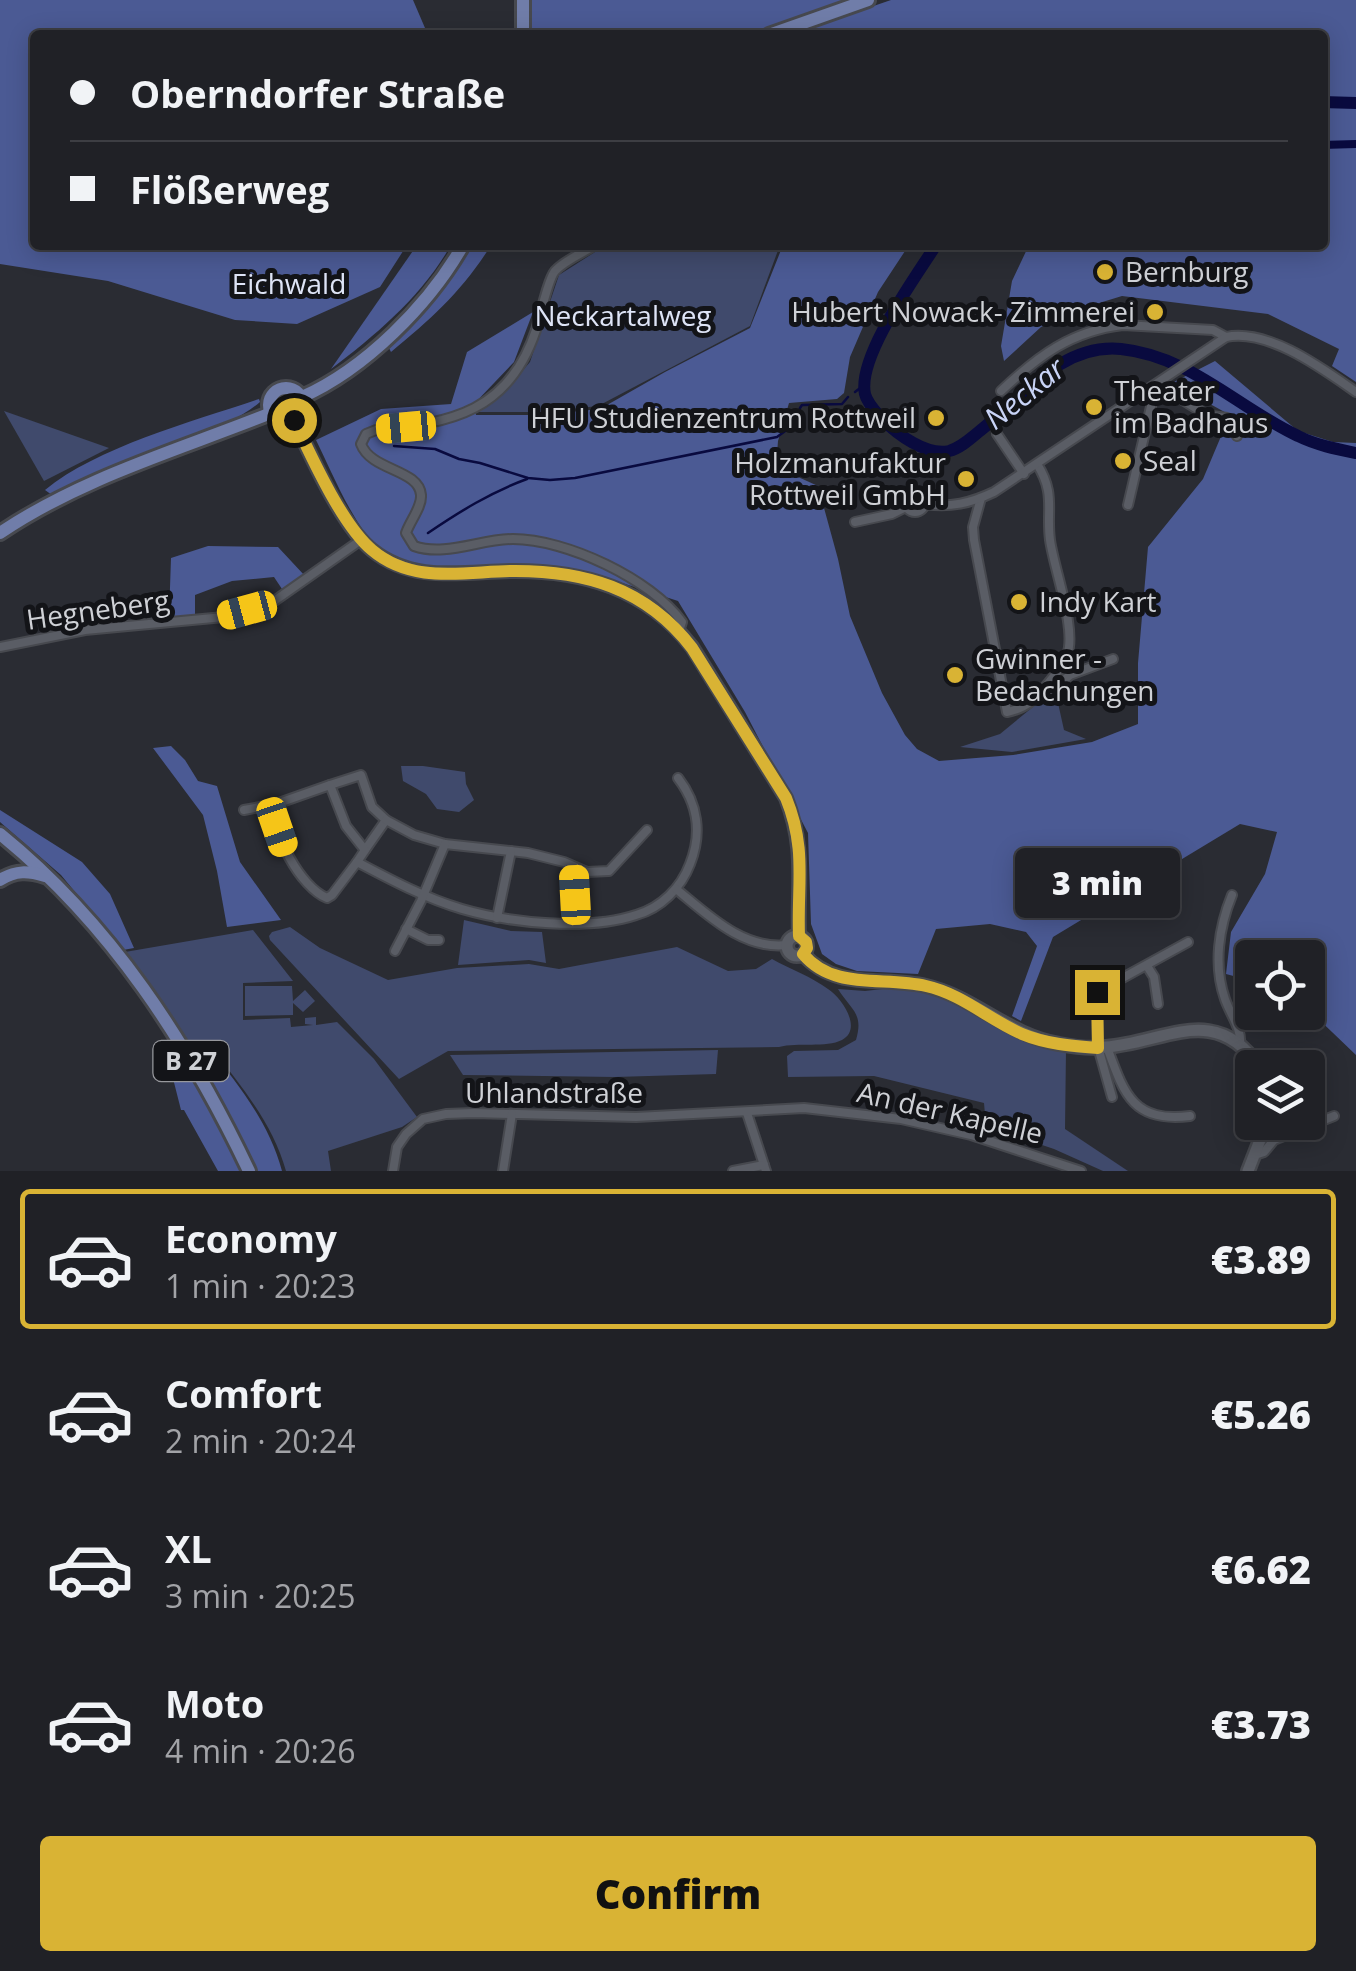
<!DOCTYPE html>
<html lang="en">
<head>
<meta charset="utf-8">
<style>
	body { margin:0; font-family:"Open Sans",sans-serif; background:#28292e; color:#f1f3f6; height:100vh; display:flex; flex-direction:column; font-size:38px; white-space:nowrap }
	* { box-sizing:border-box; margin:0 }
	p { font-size:32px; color:#a2a3a7 }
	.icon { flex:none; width:55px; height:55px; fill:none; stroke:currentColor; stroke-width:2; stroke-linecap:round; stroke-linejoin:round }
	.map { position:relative; height:1171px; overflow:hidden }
	.sheet { display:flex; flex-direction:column; background:#202126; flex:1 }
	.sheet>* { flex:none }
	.top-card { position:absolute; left:30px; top:30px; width:1298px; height:220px; border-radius:10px; box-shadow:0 5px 25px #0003,0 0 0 2px #3d3e43; display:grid; align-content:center; height:220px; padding:0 40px; background:#202126 }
	.fabs { position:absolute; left:1235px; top:940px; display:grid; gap:20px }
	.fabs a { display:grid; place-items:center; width:90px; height:90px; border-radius:10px; background:#202126; box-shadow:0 5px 25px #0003,0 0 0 2px #3d3e43; font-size:50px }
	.end { position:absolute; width:45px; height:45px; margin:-22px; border:12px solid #d9b334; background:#111; box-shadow:0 0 0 5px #111 }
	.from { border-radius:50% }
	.bubble { position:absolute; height:70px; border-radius:10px; background:#202126; box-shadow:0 5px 25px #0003,0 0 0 2px #3d3e43; font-size:32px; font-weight:800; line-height:70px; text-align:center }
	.car { position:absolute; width:30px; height:60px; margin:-30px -15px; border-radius:12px; box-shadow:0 0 8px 2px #0007; background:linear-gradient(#f5c518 24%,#345 0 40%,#f5c518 0 76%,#345 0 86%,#f5c518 0) }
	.top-card b { display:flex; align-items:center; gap:35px; height:95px; font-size:38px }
	.top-card b+b { border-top:2px solid #3d3e43 }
	.top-card i { width:25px; height:25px; background:#f1f3f6 }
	ul { padding:18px 0 0; list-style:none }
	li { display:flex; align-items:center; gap:30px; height:140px; margin:0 20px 15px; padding:0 20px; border:5px solid transparent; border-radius:10px }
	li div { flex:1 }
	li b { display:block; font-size:38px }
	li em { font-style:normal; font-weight:800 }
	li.selected { border-color:#d9b334 }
	li>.icon { width:90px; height:90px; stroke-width:1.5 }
	.primary-button { display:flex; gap:20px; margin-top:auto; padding:20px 40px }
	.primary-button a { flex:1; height:115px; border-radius:10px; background:#d9b334; color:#111; font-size:40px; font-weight:800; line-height:115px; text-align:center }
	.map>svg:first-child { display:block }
	.green { fill:#404a6c }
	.forest { fill:#4b5a94 }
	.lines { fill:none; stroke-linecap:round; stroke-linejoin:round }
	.stream { stroke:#090a3f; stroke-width:2.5 }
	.canal { stroke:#090a3f; stroke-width:8 }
	.river { stroke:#090a3f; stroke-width:12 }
	.street-casing { stroke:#47494f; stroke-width:12 }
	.secondary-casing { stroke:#47494f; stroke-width:16 }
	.primary-casing { stroke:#47494f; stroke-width:18 }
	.street { stroke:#5a5d65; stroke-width:8 }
	.secondary { stroke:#5a5d65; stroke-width:11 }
	.primary { stroke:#707da9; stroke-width:12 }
	.route { stroke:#d9b334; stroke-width:12 }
	.poi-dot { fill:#d9b334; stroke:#131418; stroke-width:4 }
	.labels { text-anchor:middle; stroke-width:10; stroke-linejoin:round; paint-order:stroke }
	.shield { fill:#131418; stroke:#97989d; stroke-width:2.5 }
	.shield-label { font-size:25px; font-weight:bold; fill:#cfd1d6 }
	.poi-label { font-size:28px; fill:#cfd1d6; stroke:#131418; text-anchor:start }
	.park-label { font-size:28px; fill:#dee4f6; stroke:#131418 }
	.street-label { font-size:28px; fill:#cfd1d6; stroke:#131418 }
	.water-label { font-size:30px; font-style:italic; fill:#c9d4f7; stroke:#131418 }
</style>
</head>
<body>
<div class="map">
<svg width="1356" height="1171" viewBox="0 0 1356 1171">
	<rect width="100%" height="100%" fill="#2a2c33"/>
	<g class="green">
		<polygon points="606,245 780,245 750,326 598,406 544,412 478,412 511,384 530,362 559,275"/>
		<polygon points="4,411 109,448 44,481"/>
		<polygon points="1056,694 1064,730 1086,739 1012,752 960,747 1000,734 1039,702"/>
		<polygon points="401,766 423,766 465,772 466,784 474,800 459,812 437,809 426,794 403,781"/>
		<polygon points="464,920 511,931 542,932 546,963 529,960 458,965"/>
		<path d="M290 927 320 948 388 980 457 968 529 964 559 969 677 947 728 971 756 969 772 959C790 969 812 977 828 989 842 998 863 1029 842 1040 826 1048 798 1042 779 1047L448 1051 399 1079 270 940 269 936 272 932Z"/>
		<path d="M253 930 293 981 243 983V1020L290 1018 291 1027 313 1025 305 1024V1018L316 1017V1025L337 1022 374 1059 417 1117 402 1127 328 1151 331 1171H286C273 1123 239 1083 209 1045L189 1047 125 952Z"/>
		<polygon points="245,986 292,986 293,1001 305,990 315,1001 303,1012 293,1003 293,1015 245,1016"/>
		<path d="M900 987 941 995 1001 1029 1054 1049 1066 1050 1065 1129 1128 1171H1103L1054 1149 986 1126 984 1103 874 1076 788 1077 787 1056 794 1051 838 1050 856 1040C864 1013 851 1010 838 989L865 991Z"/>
		<polygon points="718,1050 716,1074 615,1077 463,1075 450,1055"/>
	</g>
	<g class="forest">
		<polygon points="0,0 413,0 428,35 35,35 35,245 407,245 380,287 297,324 235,320 108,281 0,264"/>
		<polygon points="527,0 853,0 755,35 526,35"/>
		<polygon points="891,0 1356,0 1356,382 1332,366 1339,349 1268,314 1122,296 1073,311 1041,327 1004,361 1001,346 1012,281 1029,245 1322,245 1322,35 789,35"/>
		<path d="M417 245H451C422 296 377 334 331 369Z"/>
		<path d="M471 245H478L488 250C460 293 431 319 391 352L389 348 436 296Z"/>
		<path d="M783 245H909L878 292 850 357 844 393 837 399 789 403 778 441 776 467 818 486 838 559 850 616 882 693 905 735 917 749 939 761 1013 755 1092 742 1138 724V663L1148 547 1203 479 1230 415 1172 383 1215 361 1298 431 1333 442 1356 443V1055L1308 1009V958H1252V981L1226 974 1231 932 1265 874 1277 832 1240 824 1053 937 1021 1021 1012 1016 1037 946 1026 932 990 924 936 929 918 974 857 971 836 964 822 954 811 924 808 833 745 712 678 601C634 587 590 570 543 567 496 564 426 577 384 552 357 535 331 470 316 440L381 409 451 404 467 352 533 312 514 362 474 404 476 415H541L600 409 665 372 750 328Z"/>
		<path d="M259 399 260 402C229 429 170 443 131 459 104 470 78 483 52 495L45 490C97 447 194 421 259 399Z"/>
		<polygon points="208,546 278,547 305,576 284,592 274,577 232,581 195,595 195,616 169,617 171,558"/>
		<polygon points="171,746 185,760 198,781 217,786 240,862 281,920 227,927 217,871 203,815 153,748"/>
		<polygon points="0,810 82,862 110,894 134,948 123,950 61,875 0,822"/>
		<polygon points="175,1045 228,1142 242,1171 218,1171 184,1110 181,1110 165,1047"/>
		<path d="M208 1046C238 1085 269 1122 282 1171H255L190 1049Z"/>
	</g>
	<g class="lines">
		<g class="stream">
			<polyline points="855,392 864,385"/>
			<polyline points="394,446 435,449 459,459 480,463 528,478 550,480 575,478 777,437 796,423 800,408 802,405 842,404 848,397"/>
			<path d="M428 533C459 512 491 492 527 479"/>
		</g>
		<polyline class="canal" points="1322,145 1356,144"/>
		<g class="river">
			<polyline points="1322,102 1356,103"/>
			<path d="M936 245C915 278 857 357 865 394 867 403 876 412 882 419 897 434 926 456 949 451 961 448 971 438 981 430 1022 397 1062 343 1121 349 1190 356 1238 408 1298 436 1316 445 1336 449 1356 453"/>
		</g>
		<defs>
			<g id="street">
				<path d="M595 245C583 253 565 260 555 271 548 279 540 317 536 330 509 411 453 423 376 430L366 434 361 444C371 471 419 469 421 495 422 507 410 521 406 533L414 546C445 557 480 539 513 539 566 539 651 579 682 622L679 631"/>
				<polyline points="1157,384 1202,412 1212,416 1227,418 1237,436"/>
				<path d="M1001 391C1038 356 1071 331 1123 325L1213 330 1226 337"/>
				<polyline points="997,434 1024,474"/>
				<circle cx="915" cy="502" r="10"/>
				<path d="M981 498 973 527 974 540 1007 712C1028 708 1037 697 1050 681 1056 673 1064 665 1067 655 1077 630 1054 569 1050 540 1046 510 1056 494 1037 464"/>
				<path d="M925 504C950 508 971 503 994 492L1226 337C1268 328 1323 369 1356 392"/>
				<polyline points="1128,505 1153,398 1151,388"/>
				<polyline points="855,522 892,514 906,507"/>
				<polyline points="0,647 85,630 224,617 270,604 361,540"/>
				<polyline points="1041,692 1053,690 1070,675 1113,659"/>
				<polyline points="330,785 361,775 372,807 386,820 365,850"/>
				<polyline points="276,804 330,785 346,826 365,850 357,862"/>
				<path d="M244 810 276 804C270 832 301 888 327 898L332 895 357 862C391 880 425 898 462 909 510 923 588 931 636 915 661 908 681 888 690 864 702 834 698 804 678 778"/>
				<polyline points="386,820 414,835 445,844 528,853 564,862 587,872 609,871 647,830"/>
				<polyline points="574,867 577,923"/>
				<path d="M676 889C708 915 743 950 787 945"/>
				<path d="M1232 895C1219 927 1213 965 1225 999 1230 1014 1242 1028 1240 1045"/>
				<polyline points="497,918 511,851"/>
				<polyline points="406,929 428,940 439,940"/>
				<polyline points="395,951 421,901 445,844"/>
				<polyline points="1147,966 1154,977 1158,1004"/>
				<path d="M1107 1047C1124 1094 1133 1123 1190 1116"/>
				<polyline points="1112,1097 1098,1047 1097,992 1188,942"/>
				<polyline points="747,1113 766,1171"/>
				<polyline points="1255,1155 1264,1152 1274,1140 1334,1116"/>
				<polyline points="393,1171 397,1147 406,1134 423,1119 446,1114 474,1113 636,1117 804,1108 901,1119 971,1135 1081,1171"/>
				<polyline points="503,1171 512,1114"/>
				<polyline points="733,1171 764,1165"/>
			</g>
			<g id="secondary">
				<path d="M294 420C311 456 342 526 372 550 413 583 461 572 510 571 583 570 646 588 692 647L786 798C806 849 797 884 799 936"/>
				<circle cx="797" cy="946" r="10"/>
				<path d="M803 954C835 991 883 976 926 986 974 997 1009 1036 1059 1044 1074 1047 1091 1049 1106 1047 1164 1043 1216 1001 1260 1068"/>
				<polyline points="1248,1171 1267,1122"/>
			</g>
			<g id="primary">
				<polyline points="523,35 523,0"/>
				<polyline points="769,35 868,0"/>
				<circle cx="286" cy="405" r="17"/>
				<path d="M302 397C365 369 429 305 463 245"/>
				<path d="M0 533C83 477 179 450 271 413"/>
				<path d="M0 834C111 924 188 1043 249 1171"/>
				<path d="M0 880C16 870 28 871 45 876"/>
			</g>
		</defs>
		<use href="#street" class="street-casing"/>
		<use href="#secondary" class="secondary-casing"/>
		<use href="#primary" class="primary-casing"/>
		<use href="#street" class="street"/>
		<use href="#secondary" class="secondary"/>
		<use href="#primary" class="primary"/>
	</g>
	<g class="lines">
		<path class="route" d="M294 420C311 456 342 525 372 550 412 584 462 572 510 571 584 570 646 588 692 648L786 798C807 849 797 884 799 936L806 942 807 948 803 954C834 991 883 976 926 986 962 994 988 1019 1022 1034 1046 1044 1072 1046 1098 1048L1097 992"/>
	</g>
	<g class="poi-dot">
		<circle cx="1105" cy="272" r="10"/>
		<circle cx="1155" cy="312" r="10"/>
		<circle cx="1094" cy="407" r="10"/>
		<circle cx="936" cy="418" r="10"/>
		<circle cx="1123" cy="461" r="10"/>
		<circle cx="966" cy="479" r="10"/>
		<circle cx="1019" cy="602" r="10"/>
		<circle cx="955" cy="675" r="10"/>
	</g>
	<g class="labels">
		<rect class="shield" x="153.5" y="1041" width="75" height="40" rx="8"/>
		<g class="shield-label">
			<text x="191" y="1070">B 27</text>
		</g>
		<g class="poi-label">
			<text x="1125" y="282">Bernburg</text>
			<text x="1135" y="322" text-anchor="end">Hubert Nowack- Zimmerei</text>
			<text x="1114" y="401">Theater<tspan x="1114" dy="32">im Badhaus</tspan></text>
			<text x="916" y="428" text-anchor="end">HFU Studienzentrum Rottweil</text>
			<text x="1143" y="471">Seal</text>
			<text x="946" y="473" text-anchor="end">Holzmanufaktur<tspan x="946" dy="32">Rottweil GmbH</tspan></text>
			<text x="1039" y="612">Indy Kart</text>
			<text x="975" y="669">Gwinner -<tspan x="975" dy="32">Bedachungen</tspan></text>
		</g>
		<g class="park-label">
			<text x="289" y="294">Eichwald</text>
			<text x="623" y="326">Neckartalweg</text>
		</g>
		<g class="street-label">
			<text transform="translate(98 610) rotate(-8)" y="10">Hegneberg</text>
			<text x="554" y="1103">Uhlandstraße</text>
			<text transform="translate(950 1113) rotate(13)" y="10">An der Kapelle</text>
		</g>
		<g class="water-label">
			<text transform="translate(1025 394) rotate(-39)" y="10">Neckar</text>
		</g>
	</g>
</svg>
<div class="fabs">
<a><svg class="icon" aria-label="locate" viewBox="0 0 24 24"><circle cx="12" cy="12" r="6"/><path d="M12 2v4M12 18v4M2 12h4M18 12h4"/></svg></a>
<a><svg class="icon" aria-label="layers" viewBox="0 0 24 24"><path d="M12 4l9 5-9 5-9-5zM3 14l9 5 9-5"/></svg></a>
</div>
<i class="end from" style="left:294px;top:420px"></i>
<i class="end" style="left:1097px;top:992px"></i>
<div class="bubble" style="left:1015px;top:848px;width:165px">3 min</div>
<i class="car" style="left:406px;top:427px;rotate:265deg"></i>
<i class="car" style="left:247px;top:610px;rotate:255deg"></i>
<i class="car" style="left:277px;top:827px;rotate:161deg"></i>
<i class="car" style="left:575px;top:895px;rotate:357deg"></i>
<div class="top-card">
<b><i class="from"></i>Oberndorfer Straße</b>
<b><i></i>Flößerweg</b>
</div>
</div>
<section class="sheet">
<ul>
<li class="selected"><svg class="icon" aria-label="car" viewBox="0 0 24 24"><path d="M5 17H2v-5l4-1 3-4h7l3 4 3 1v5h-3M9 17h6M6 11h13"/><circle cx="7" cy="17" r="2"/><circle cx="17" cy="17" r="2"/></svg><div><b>Economy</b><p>1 min · 20:23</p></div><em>€3.89</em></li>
<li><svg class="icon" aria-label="car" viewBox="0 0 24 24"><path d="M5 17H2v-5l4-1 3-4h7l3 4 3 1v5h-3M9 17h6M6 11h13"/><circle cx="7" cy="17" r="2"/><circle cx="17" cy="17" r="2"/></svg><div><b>Comfort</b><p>2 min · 20:24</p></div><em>€5.26</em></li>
<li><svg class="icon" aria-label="car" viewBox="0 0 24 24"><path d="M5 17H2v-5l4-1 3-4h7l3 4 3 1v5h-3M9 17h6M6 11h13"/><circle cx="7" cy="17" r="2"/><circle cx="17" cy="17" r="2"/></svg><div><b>XL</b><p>3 min · 20:25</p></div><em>€6.62</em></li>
<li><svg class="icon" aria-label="car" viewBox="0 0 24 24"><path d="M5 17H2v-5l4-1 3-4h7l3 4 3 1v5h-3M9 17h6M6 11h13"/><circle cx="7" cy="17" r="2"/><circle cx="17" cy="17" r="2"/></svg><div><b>Moto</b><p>4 min · 20:26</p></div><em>€3.73</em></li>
</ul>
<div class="primary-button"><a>Confirm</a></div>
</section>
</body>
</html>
